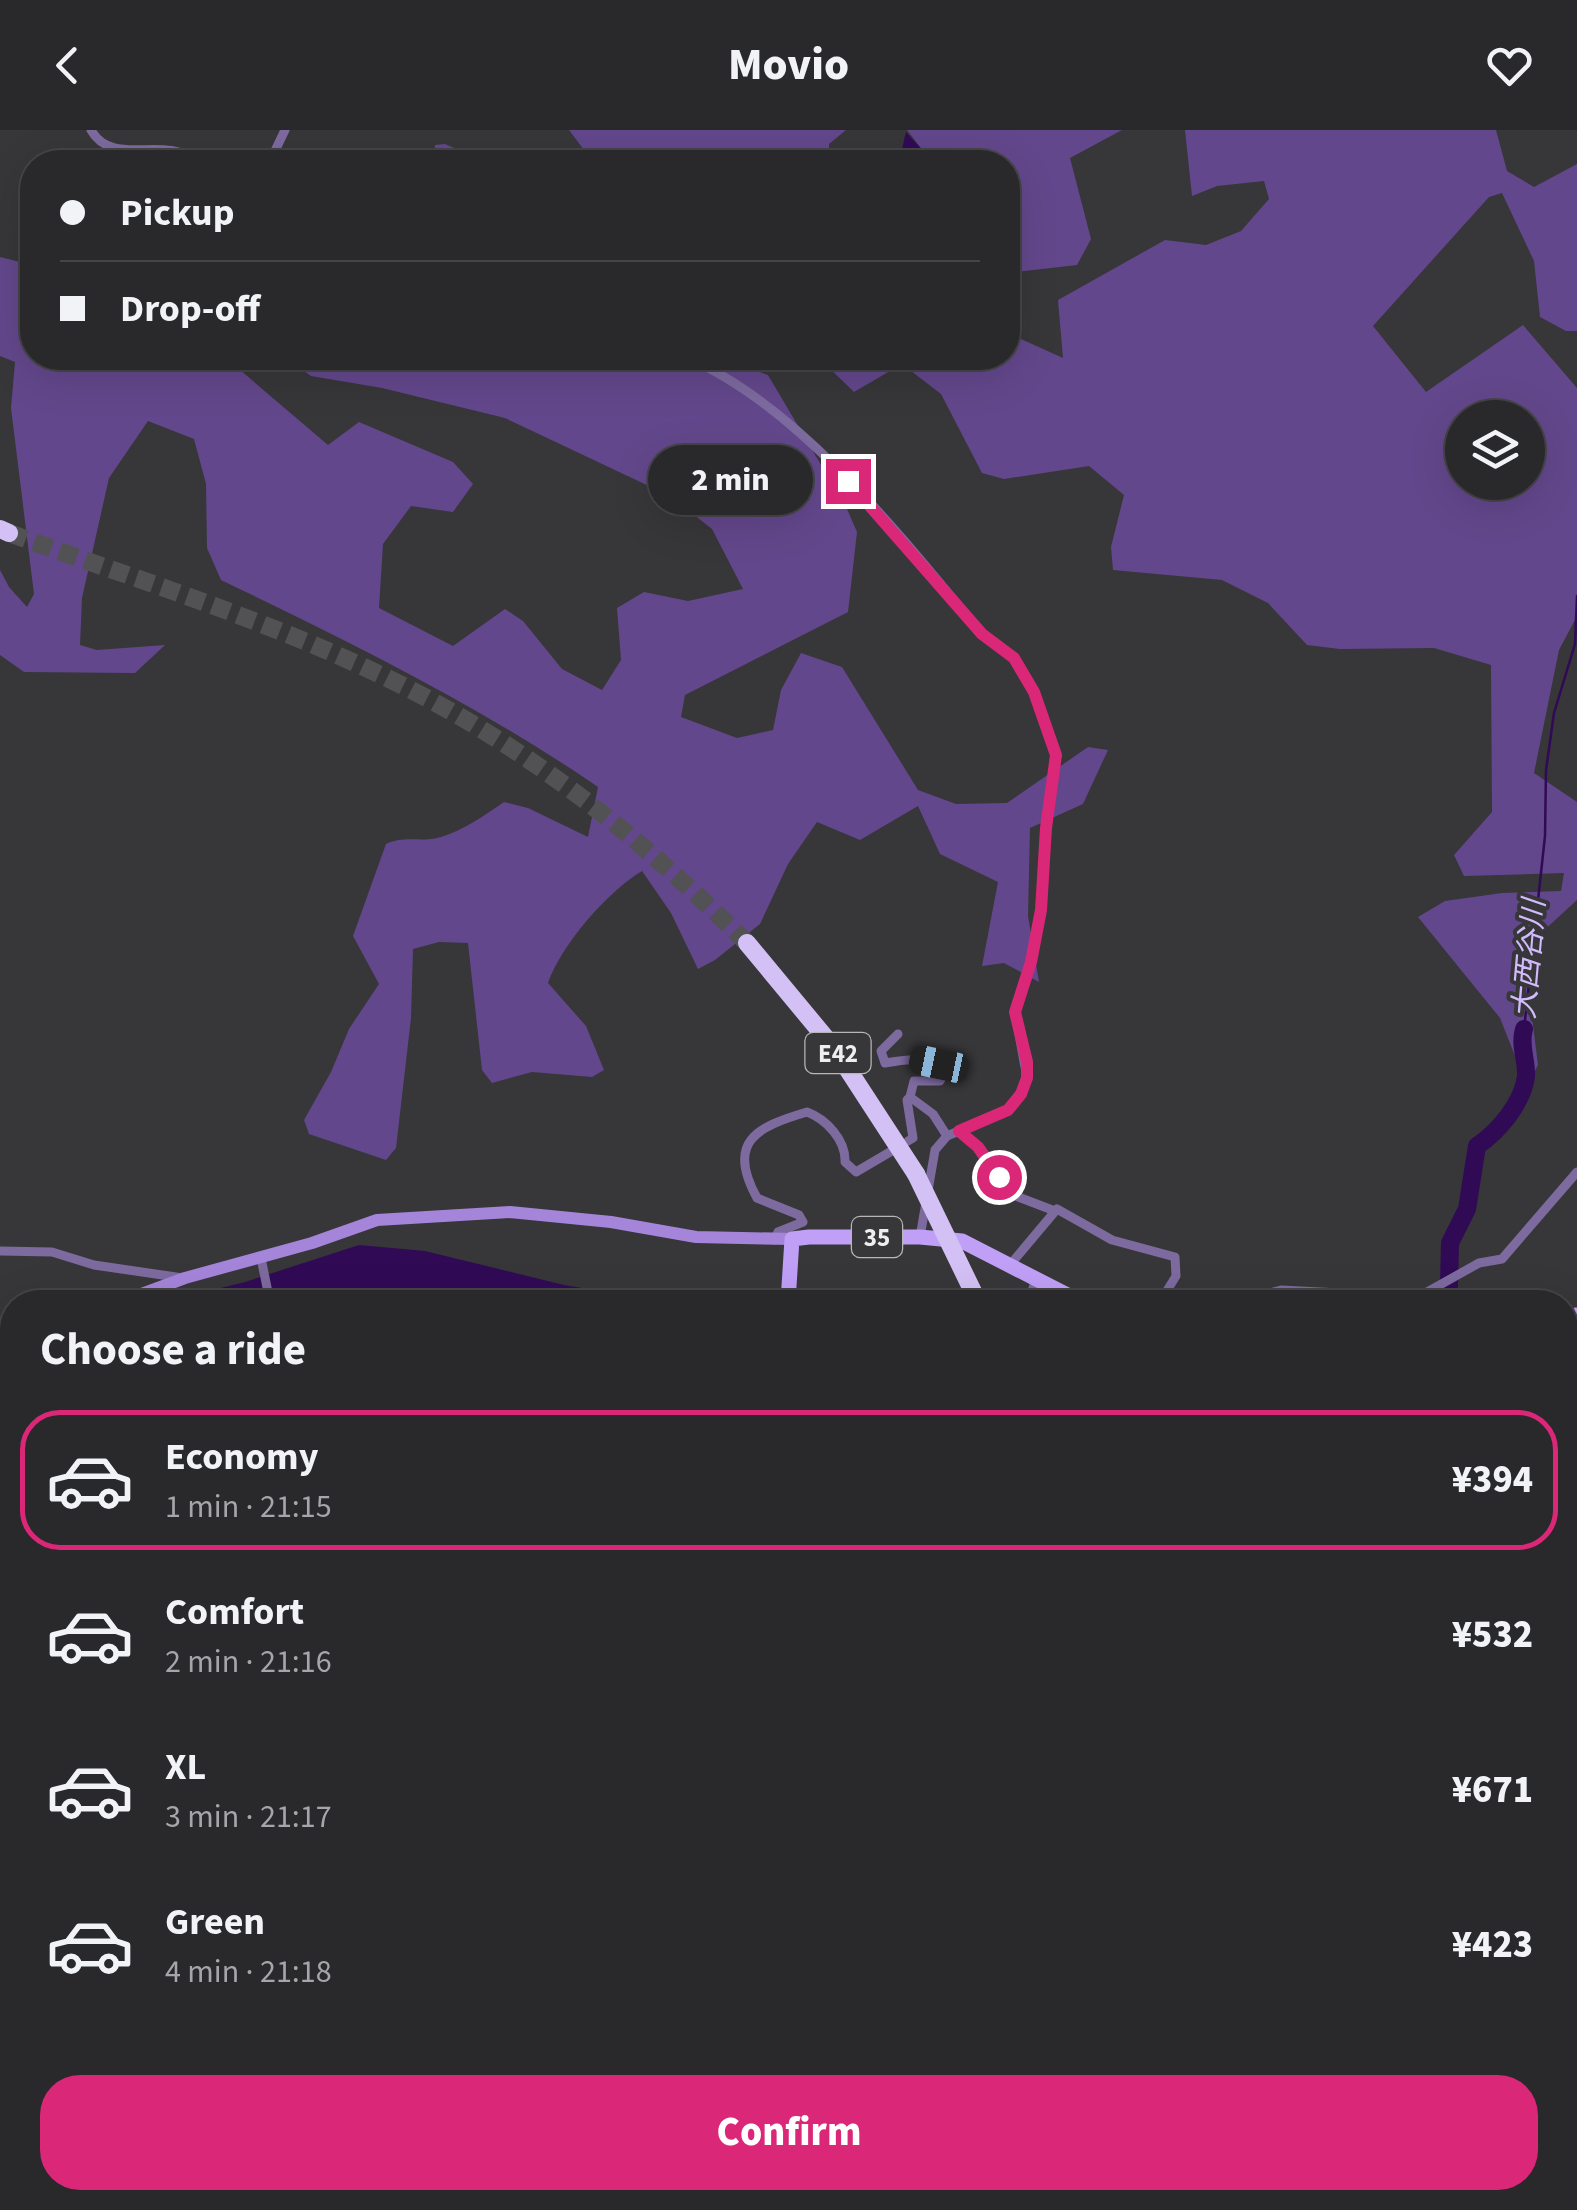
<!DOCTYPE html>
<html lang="en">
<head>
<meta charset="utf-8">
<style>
	body { margin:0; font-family:"Source Sans 3","Noto Sans JP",sans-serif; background:#353437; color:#f1f3f6; height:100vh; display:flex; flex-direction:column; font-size:38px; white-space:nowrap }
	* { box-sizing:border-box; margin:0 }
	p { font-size:32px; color:#a5a6a9 }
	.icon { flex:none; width:55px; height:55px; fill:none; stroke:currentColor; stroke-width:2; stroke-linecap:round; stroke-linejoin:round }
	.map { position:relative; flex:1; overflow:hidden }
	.details { position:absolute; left:0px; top:1160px; width:1578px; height:920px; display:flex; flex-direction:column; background:#29282b; border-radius:40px 40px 0 0; box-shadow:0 10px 40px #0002,0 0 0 2px #454447 }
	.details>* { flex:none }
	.hud { position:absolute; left:20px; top:20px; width:1000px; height:220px; border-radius:40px; box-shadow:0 10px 40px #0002,0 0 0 2px #454447; display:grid; align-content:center; height:220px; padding:0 40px; background:#29282b }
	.buttons { position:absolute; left:1445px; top:270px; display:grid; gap:20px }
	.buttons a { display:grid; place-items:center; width:100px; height:100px; border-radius:50%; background:#29282b; box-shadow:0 10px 40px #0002,0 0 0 2px #454447; font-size:50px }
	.end { position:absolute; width:45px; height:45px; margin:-22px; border:12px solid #db2777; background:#fff; box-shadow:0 0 0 5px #fff }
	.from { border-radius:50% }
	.bubble { position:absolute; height:70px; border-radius:35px; background:#29282b; box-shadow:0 10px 40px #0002,0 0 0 2px #454447; font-size:32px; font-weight:800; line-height:70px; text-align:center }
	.car { position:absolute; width:30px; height:60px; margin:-30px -15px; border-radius:12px; box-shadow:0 0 8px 2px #0007; background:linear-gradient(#222 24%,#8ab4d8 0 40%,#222 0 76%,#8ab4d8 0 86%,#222 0) }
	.hud b { display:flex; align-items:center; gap:35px; height:95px; font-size:38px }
	.hud b+b { border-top:2px solid #454447 }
	.hud i { width:25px; height:25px; background:#f1f3f6 }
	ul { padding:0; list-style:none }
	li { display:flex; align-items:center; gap:30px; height:140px; margin:0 20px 15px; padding:0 20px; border:5px solid transparent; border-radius:40px }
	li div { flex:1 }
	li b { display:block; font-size:38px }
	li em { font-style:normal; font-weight:800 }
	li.active { border-color:#db2777 }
	li>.icon { width:90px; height:90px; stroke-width:1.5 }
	h2 { padding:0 40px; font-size:45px; line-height:120px }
	.cta { display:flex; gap:20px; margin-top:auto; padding:20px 40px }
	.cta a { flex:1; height:115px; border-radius:40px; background:#db2777; color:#fff; font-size:40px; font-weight:800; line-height:115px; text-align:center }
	header { display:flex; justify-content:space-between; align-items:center; height:130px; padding:0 40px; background:#29282b; font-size:45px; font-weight:800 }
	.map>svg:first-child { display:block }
	.green { fill:#63478c; fill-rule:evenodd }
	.water { fill:#310a56 }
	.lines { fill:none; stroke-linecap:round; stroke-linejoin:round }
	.stream { stroke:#310a56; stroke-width:2.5 }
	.river { stroke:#310a56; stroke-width:18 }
	.highway-tunnel { stroke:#525254; stroke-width:18; stroke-dasharray:18 9; stroke-linecap:butt }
	.street { stroke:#7d6a9f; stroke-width:9 }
	.secondary { stroke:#a585da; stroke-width:12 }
	.primary { stroke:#c0a0f7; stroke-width:15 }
	.highway { stroke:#d3c1f5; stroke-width:18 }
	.highway-bridge { stroke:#d3c1f5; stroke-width:18 }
	.route { stroke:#db2777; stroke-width:12 }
	.labels { text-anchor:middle; stroke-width:8; stroke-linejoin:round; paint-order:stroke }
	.shield { fill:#373639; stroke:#b7b7b9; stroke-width:2.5 }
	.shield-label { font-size:25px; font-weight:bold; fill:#eeeef0 }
	.water-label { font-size:30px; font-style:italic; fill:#d2bbfc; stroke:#373639 }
</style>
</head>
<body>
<header><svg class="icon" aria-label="back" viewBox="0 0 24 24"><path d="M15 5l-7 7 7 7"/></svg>Movio<svg class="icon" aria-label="heart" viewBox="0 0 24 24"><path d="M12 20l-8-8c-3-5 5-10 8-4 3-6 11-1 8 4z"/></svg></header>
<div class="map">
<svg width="1577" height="2080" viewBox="0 0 1577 2080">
	<rect width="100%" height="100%" fill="#373639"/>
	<g class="green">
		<polygon points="569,0 846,0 829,14 829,32 593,32"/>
		<polygon points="907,0 1122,0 1070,28 1091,109 1077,135 1008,143 1008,32 924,32 924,22"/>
		<path d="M1185 0H1496L1507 41 1534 57 1577 34V201H1566L1540 187 1534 131 1502 63 1489 67 1373 196 1426 262 1523 195 1577 258V486L1559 520 1534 643 1577 672V770L1528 815 1525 831 1538 935 1527 956 1500 888 1418 787 1445 771 1502 763 1561 761 1564 743 1464 746 1454 725 1492 682 1491 535 1434 518 1340 519 1307 515 1268 473 1222 450 1113 440 1111 417 1124 365 1089 336 1004 349 982 343 941 264 902 234 854 262 819 228H1008V203L1063 228 1058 170 1165 110 1206 115 1241 101 1269 69 1264 51 1217 56 1192 66ZM1462 288H1528V352H1462Z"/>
		<polygon points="445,14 486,32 509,28 522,32 434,32 435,15"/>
		<path d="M0 127 32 135V228H226L328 315 359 292 453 332 473 354 453 382 411 376 383 414 379 478 453 516 505 479 523 491 562 539 602 560 621 530 617 478 644 462 688 471 743 459 712 399 670 366 505 288 382 258 311 246 286 228H719L768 245 847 379 857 402 848 482 685 565 681 587 737 608 773 600 781 560 801 523 842 537 918 660 956 674 1007 673 1088 617 1108 620 1083 674 1030 698 1028 786 1039 852 1004 833 982 836 998 752 940 724 918 676 860 710 817 692 788 734 760 794 715 830 698 839 671 783 642 741C607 762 562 814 548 853L586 896 604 940 592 947 532 942 492 953 482 940 468 813 439 812 413 819 411 888 396 1018 386 1030 309 1004 304 990 331 942 349 899 379 854 353 806 386 714C405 705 422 713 441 707 464 700 485 685 504 672L528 678 588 707 598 657C480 576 350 512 221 450L207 418 206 354 194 309 148 291 109 348 82 468 80 515 97 520 165 515 135 543 24 542 0 525V440L9 457 27 477 34 464 11 278 15 232 0 226Z"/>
	</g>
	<g class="water">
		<polygon points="906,2 924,22 924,32 899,32"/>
		<polygon points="359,1115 425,1121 564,1155 665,1172 427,1172 366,1165 323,1172 164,1172 245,1152"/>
		<polygon points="1577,1198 1577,1248 1565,1250 1565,1199"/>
	</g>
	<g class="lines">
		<polyline class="stream" points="1524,899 1545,706 1546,640 1554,583 1575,514 1577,466"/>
		<path class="river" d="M1444 1172 1449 1155 1450 1113 1467 1079 1477 1016C1498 1002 1523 973 1526 946 1527 930 1519 916 1524 899"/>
		<path class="highway-tunnel" d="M9 403C151 455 301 500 434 572 552 636 652 719 747 813"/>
		<g class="street">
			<path d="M91 0C113 39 166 3 195 32"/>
			<polyline points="265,32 273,25 285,0"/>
			<path d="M687 228C798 274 905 411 982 504L1014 528 1034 562 1057 625 1046 698 1041 780 1031 833 1015 882 1027 948 1021 964 1008 980 947 1006 935 1020 920 1107"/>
			<path d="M898 904 881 921 885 933C906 930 930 924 946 941L940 951H914L910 967 933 984 947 1006"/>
			<polyline points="959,1001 979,1017 1013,1065 1055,1081"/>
			<polyline points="908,1011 913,1008 907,970 910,967"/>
			<path d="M774 1110 778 1102 803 1092 799 1085 757 1068C726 1012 756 997 807 982 826 989 846 1010 845 1032L856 1042 890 1022"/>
			<polyline points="0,1121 52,1122 94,1135 183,1148"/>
			<polyline points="261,1128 270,1172"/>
			<polyline points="1010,1135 1057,1079 1112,1110 1175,1127 1176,1146 1160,1172"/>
			<polyline points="1029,1172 1036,1148"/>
			<polyline points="1237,1172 1281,1160 1360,1164 1394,1170 1420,1166 1479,1133 1502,1129 1577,1042"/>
			<polyline points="0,1239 6,1309 12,1321"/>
			<polyline points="1565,1760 1577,1762"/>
			<polyline points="591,2068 655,2080"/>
			<polyline points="823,2080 825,2068"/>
			<polyline points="992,2080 994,2068"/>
		</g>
		<g class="secondary">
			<polyline points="120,1172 185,1148 312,1113 377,1090 510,1082 611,1092 696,1107 792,1109"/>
			<polyline points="0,1206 12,1204"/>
		</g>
		<g class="primary">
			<polyline points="788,1172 792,1109 809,1107 920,1107 962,1111 1081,1172"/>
			<polyline points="1565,1187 1577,1185"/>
			<polyline points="0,1309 12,1307"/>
			<polyline points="1565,1335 1577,1335"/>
			<polyline points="492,2080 493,2068"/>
		</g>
		<g class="highway">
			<polyline points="0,399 9,403"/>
			<polyline points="747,813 834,918 916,1044"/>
			<polyline points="1198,2068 1199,2080"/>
		</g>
		<polyline class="highway-bridge" points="916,1044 978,1172"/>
	</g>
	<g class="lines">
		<polyline class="route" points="848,351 982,504 1014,528 1034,562 1056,625 1046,698 1041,780 1031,832 1015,882 1027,932 1027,948 1021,964 1008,980 959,1001 978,1017 999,1047"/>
	</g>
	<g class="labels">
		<g class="shield">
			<rect x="805.5" y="903" width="65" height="40" rx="8"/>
			<rect x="852" y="1087" width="50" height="40" rx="8"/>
		</g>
		<g class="shield-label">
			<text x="838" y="932">E42</text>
			<text x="877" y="1116">35</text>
		</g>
		<g class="water-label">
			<text transform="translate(1529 829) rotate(-85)" y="10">大西谷川</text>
		</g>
	</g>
</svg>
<div class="buttons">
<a><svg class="icon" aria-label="layers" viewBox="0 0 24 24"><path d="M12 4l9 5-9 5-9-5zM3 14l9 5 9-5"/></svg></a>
</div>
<i class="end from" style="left:999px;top:1047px"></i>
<i class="end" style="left:848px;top:351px"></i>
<div class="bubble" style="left:648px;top:315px;width:165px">2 min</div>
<i class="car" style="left:939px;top:934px;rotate:282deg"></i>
<div class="hud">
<b><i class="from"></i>Pickup</b>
<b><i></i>Drop-off</b>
</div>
<section class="details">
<h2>Choose a ride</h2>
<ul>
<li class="active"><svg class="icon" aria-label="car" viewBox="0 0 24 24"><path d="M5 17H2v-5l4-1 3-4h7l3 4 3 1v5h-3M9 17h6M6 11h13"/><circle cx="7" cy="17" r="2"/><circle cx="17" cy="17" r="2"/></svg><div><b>Economy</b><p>1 min · 21:15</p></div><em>¥394</em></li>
<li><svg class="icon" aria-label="car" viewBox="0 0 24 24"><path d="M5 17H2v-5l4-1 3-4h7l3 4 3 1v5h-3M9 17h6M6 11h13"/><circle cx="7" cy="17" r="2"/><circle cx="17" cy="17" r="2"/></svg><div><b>Comfort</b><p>2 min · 21:16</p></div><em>¥532</em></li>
<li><svg class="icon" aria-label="car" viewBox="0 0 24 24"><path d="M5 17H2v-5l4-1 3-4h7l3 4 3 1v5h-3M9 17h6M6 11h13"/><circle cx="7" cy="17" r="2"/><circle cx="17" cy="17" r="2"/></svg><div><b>XL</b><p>3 min · 21:17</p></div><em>¥671</em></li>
<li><svg class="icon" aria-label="car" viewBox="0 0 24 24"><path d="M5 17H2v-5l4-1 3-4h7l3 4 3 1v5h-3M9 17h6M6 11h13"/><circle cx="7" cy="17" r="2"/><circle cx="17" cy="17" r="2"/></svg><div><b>Green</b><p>4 min · 21:18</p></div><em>¥423</em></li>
</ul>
<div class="cta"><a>Confirm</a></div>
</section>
</div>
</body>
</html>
